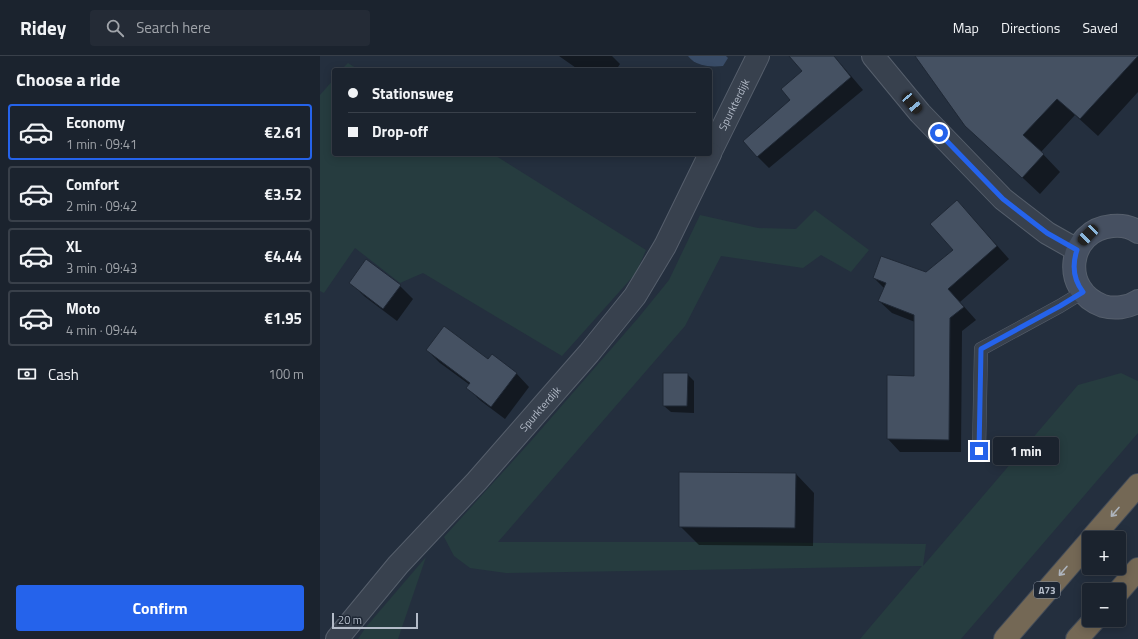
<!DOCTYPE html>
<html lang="en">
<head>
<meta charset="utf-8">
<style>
	body { margin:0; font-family:"Titillium Web",sans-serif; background:#242b36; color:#f1f3f6; height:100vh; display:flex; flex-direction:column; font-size:15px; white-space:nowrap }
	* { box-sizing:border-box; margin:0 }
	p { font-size:13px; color:#a0a4aa }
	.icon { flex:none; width:22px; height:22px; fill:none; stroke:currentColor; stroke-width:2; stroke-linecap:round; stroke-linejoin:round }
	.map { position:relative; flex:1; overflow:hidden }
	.details { display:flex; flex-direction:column; background:#1b232e; width:320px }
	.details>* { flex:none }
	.top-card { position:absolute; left:12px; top:12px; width:380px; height:88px; border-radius:4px; box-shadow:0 2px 10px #0003,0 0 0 1px #39404a; display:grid; align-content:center; height:88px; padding:0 16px; background:#1b232e }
	.controls { position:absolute; left:762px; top:475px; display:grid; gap:8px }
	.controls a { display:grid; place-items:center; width:44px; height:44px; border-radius:4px; background:#1b232e; box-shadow:0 2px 10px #0003,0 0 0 1px #39404a; font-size:20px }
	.scale { position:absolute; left:12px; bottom:10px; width:86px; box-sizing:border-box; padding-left:4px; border:2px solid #b4bcc9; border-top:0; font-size:11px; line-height:14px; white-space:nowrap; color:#b4bcc9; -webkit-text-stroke:3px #1d2633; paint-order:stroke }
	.end { position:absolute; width:18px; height:18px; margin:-9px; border:5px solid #2563eb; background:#fff; box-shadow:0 0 0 2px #fff }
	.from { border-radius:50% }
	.bubble { position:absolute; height:28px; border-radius:4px; background:#1b232e; box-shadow:0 2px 10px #0003,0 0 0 1px #39404a; font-size:13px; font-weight:700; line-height:28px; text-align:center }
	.car { position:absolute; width:12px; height:24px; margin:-12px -6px; border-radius:5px; box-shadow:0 0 3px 1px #0007; background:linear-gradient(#222 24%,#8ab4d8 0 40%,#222 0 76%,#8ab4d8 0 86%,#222 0) }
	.top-card b { display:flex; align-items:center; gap:14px; height:38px; font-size:15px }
	.top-card b+b { border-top:1px solid #39404a }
	.top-card i { width:10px; height:10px; background:#f1f3f6 }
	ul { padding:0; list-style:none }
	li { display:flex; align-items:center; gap:12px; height:56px; margin:0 8px 6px; padding:0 8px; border:2px solid #39404a; border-radius:4px }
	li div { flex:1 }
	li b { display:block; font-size:15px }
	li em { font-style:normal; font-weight:700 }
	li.active { border-color:#2563eb }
	li>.icon { width:36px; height:36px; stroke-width:1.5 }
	h2 { padding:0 16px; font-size:18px; line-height:48px }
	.pay { display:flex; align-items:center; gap:10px; height:44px; padding:0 16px; font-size:15px }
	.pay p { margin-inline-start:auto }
	.action { display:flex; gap:8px; margin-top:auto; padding:8px 16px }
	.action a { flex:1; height:46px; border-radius:4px; background:#2563eb; color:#fff; font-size:16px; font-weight:700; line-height:46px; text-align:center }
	header { display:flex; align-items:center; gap:24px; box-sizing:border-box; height:56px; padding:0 20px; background:#1b232e; border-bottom:1px solid #39404a }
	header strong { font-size:19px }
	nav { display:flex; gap:22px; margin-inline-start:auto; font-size:14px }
	.search { width:280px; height:36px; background:#242b36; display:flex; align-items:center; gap:10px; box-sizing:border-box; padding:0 14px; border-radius:4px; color:#a0a4aa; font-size:15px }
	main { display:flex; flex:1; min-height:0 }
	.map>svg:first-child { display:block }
	.green { fill:#263c3f }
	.water { fill:#394c67 }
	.shadow { fill:#0007 }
	.building { fill:#455162; stroke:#1f2835 }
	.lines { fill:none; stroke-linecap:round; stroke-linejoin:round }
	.service-casing { stroke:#565f6c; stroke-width:14 }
	.tertiary-casing { stroke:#565f6c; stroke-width:24 }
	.secondary-casing { stroke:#565f6c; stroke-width:24 }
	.motorway-casing { stroke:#434c59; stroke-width:24 }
	.service { stroke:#38414e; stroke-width:13 }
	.tertiary { stroke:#38414e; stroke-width:22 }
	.secondary { stroke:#465061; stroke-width:22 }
	.motorway { stroke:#746855; stroke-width:22 }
	.oneway { stroke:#aeb4bd }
	.route { stroke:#2563eb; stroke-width:5 }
	.labels { text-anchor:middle; stroke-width:3; stroke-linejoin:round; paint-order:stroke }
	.shield { fill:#1d2633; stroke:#878f9c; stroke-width:1 }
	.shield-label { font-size:10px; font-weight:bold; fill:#b4bcc9 }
	.street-label { font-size:11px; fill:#b4bcc9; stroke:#1d2633 }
</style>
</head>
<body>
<header>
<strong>Ridey</strong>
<div class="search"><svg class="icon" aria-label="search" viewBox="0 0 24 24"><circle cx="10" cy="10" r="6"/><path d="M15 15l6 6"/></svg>Search here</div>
<nav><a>Map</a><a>Directions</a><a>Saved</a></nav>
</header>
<main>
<section class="details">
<h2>Choose a ride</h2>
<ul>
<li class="active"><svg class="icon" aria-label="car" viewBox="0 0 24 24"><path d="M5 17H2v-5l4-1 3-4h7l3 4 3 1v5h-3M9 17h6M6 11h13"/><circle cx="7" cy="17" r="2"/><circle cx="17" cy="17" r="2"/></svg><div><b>Economy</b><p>1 min · 09:41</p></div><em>€2.61</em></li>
<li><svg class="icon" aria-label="car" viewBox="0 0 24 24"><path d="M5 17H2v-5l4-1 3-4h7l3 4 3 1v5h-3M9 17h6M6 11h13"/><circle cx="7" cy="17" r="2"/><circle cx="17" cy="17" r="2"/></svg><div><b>Comfort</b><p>2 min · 09:42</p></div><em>€3.52</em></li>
<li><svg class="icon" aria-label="car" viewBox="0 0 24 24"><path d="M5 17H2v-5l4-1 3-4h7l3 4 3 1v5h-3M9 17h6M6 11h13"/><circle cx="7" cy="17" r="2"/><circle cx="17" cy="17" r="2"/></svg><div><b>XL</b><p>3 min · 09:43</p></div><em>€4.44</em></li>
<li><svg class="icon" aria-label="car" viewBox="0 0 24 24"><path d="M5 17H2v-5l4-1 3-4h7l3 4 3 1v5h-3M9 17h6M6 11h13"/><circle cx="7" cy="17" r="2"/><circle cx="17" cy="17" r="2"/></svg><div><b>Moto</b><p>4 min · 09:44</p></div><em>€1.95</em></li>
</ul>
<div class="pay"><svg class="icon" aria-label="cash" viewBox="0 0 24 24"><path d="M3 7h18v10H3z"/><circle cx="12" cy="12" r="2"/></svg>Cash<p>100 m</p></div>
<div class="action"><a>Confirm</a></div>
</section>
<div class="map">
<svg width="818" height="583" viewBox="0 0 818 583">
	<rect width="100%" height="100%" fill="#242f3e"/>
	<g class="green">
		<polygon points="28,7 39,14 21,14"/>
		<polygon points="14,23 14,98 173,98 326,194 316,217 242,300 103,217 80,227 35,192 4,237 0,235 0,39"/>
		<polygon points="495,154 549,194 531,216 501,199 483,212 401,200 365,270 178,486 407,486 606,488 603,510 758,329 801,317 818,325 818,377 641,583 540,583 602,510 186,517 150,512 134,500 124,481 211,385 319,261 349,224 380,159 438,172 476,173"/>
		<polygon points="106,501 78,583 38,583 46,571"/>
	</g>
	<path class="water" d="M368 0H406L408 2 403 10C392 11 376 11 368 0Z"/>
	<g class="shadow">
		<polygon points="239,0 292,0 300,8 296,14 259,14"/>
		<polygon points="470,0 514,0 543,34 449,112 437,100 472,44 483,15"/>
		<polygon points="596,0 818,0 818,36 778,80 755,59 721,96 740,116 720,138 659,81"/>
		<polygon points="649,158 689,203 640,246 656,264 642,275 641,396 580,396 568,383 595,321 595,266 572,257 559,245 564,232 554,222 606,217 634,194"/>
		<polygon points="30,226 80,230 93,243 77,265 44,240"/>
		<polygon points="107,294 168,304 196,317 209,331 185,363 161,345 147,332 150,329 120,307"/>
		<polygon points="367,318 374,325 374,357 351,356 344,350"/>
		<polygon points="476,418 494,437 493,490 379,489 360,470"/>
	</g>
	<g class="building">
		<polygon points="469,0 514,0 531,21 437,101 423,85 470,44 461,33 482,15"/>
		<polygon points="595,0 818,0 760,63 737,43 703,79 724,98 702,122 645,70"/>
		<polygon points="637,144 677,190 628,233 644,251 630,262 629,384 567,383 567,319 594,320 594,259 558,245 566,227 553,222 561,200 606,216 633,194 610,168"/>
		<polygon points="46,203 81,229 63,253 29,227"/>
		<polygon points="124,270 168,303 172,298 197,317 171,351 146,332 150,327 106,294"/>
		<polygon points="343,317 368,317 367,350 343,350"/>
		<polygon points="359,416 476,417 475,472 359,471"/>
	</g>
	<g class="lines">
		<defs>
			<polyline id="service" points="659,395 661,293 740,250 763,236"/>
			<g id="tertiary">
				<polyline points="553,0 600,57 683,143 727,177 757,194"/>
				<path id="s1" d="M390 97 438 0"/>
				<path id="s2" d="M17 583 78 509 157 425 269 297 315 240 345 190 390 98"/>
			</g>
			<path id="secondary" d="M818 176C811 171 801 169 792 170 747 174 740 235 783 250 794 253 808 252 818 245"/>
			<g id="motorway">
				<polyline points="772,482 818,429"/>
				<polyline points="799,535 818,513"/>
				<polyline points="685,583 769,486"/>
				<polyline points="757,583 774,564"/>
			</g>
		</defs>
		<use href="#service" class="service-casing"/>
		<use href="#tertiary" class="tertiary-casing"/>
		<use href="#secondary" class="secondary-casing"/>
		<use href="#motorway" class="motorway-casing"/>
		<use href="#service" class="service"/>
		<use href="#tertiary" class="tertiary"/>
		<use href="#secondary" class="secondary"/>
		<use href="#motorway" class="motorway"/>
	</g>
	<defs><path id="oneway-shaft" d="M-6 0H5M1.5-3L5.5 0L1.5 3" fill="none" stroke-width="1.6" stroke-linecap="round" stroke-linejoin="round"/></defs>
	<g class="oneway">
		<use href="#oneway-shaft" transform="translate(795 456) rotate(131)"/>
		<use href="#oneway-shaft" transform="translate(743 515) rotate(131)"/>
	</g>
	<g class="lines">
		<path class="route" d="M619 77 683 143 727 177 757 194C752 209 753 223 763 236L740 250 661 293 659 395"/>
	</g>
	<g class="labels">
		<rect class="shield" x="714" y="526" width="26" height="16" rx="3"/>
		<g class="shield-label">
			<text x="727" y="538">A73</text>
		</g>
		<g class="street-label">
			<text dy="4" stroke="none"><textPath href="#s1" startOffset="54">Spurkterdijk</textPath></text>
			<text dy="4" stroke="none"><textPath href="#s2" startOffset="307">Spurkterdijk</textPath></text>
		</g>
	</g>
</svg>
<div class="controls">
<a>+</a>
<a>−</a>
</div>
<div class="scale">20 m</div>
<i class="end from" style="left:619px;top:77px"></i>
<i class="end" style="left:659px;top:395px"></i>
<div class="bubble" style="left:673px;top:381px;width:66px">1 min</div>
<i class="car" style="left:592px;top:47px;rotate:140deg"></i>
<i class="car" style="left:768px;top:179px;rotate:224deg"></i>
<div class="top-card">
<b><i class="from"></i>Stationsweg</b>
<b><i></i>Drop-off</b>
</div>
</div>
</main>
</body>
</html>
